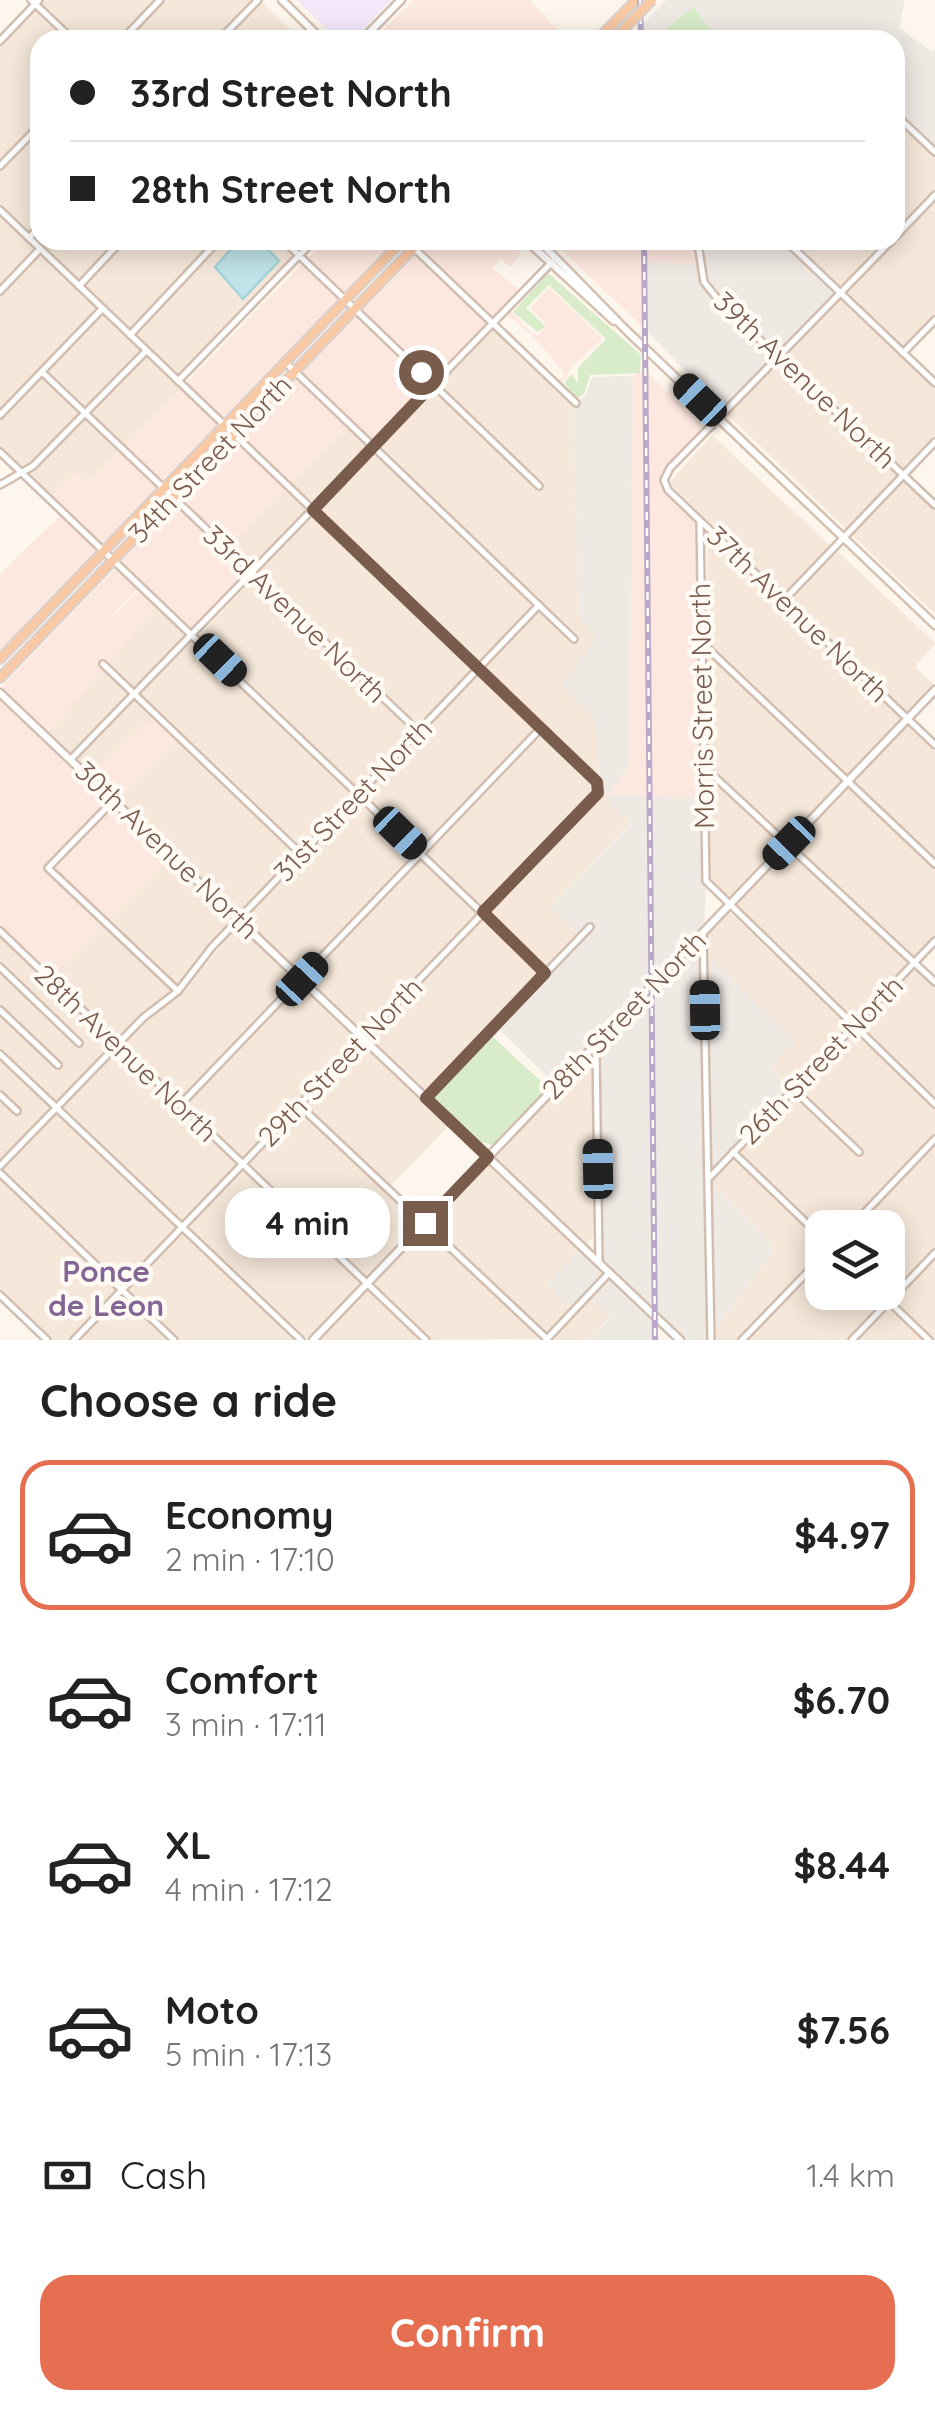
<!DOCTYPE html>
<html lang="en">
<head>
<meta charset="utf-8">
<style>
	body { margin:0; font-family:Quicksand,sans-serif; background:#f6f6f6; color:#222; height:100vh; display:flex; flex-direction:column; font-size:38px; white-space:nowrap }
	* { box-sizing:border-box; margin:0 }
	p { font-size:32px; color:#767676 }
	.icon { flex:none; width:55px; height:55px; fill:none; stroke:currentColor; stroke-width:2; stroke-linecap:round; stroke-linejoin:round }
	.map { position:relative; height:1340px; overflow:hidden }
	.sheet { display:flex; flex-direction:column; background:#fff; flex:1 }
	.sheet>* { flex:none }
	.banner { position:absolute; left:30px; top:30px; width:875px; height:220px; border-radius:30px; box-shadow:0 5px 25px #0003; display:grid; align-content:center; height:220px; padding:0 40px; background:#fff }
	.fabs { position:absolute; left:805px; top:1210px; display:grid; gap:20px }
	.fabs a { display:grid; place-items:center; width:100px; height:100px; border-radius:20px; background:#fff; box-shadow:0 5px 25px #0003; font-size:50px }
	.end { position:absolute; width:45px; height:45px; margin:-22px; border:12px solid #7a5c4d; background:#fff; box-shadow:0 0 0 5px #fff }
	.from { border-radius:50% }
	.bubble { position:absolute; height:70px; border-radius:30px; background:#fff; box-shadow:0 5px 25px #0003; font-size:32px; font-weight:700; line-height:70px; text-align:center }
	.car { position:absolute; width:30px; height:60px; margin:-30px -15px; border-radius:12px; box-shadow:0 0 8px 2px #0007; background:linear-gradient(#222 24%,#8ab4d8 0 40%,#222 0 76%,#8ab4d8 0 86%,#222 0) }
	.banner b { display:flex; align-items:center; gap:35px; height:95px; font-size:38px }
	.banner b+b { border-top:2px solid #e0e0e0 }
	.banner i { width:25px; height:25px; background:#222 }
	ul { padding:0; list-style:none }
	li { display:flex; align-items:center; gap:30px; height:150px; margin:0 20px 15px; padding:0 20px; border:5px solid transparent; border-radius:30px }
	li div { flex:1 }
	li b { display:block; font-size:38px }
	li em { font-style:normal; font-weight:700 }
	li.on { border-color:#e76f51 }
	li>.icon { width:90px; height:90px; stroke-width:1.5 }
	h2 { padding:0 40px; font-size:45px; line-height:120px }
	.pay { display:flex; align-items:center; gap:25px; height:110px; padding:0 40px; font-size:38px }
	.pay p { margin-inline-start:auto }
	.primary-button { display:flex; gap:20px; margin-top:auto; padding:20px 40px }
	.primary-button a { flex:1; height:115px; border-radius:30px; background:#e76f51; color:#fff; font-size:40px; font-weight:700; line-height:115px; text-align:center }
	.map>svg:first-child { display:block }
	.residential { fill:#f5e8da }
	.commercial { fill:#fde8e0 }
	.industrial { fill:#efe9e4 }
	.education { fill:#f3e8fa }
	.green { fill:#d8ecc9 }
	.water { fill:#bfe3e8; stroke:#a5d3da; stroke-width:2.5 }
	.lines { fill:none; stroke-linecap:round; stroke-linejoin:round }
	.minor-casing { stroke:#d1beb0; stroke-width:10 }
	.tertiary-casing { stroke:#d1beb0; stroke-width:11 }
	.secondary-casing { stroke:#d6c0b0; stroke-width:11 }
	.trunk-casing { stroke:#dad1cd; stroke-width:12 }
	.minor { stroke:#fff; stroke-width:5 }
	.tertiary { stroke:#fff; stroke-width:6 }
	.secondary { stroke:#fff; stroke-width:6 }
	.trunk { stroke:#f9c8a4; stroke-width:8 }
	.rail-casing { stroke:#b9a8c9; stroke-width:6 }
	.rail { stroke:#fffaf3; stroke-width:2.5; stroke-dasharray:8; stroke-linecap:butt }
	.trunk-bridge-casing { stroke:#dad1cd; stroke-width:12; stroke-linecap:butt }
	.trunk-bridge { stroke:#f9c8a4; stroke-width:8 }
	.route { stroke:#7a5c4d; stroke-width:12 }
	.labels { text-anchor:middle; stroke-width:9; stroke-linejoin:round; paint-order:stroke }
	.street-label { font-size:28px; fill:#7a5c4d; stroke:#fffaf3 }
	.neighbourhood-label { font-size:30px; font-weight:bold; fill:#846695; stroke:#fffaf3 }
</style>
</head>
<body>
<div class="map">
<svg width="935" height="1340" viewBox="0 0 935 1340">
	<rect width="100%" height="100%" fill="#fdf6ec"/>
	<g class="residential">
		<polygon points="43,0 156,0 118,40 78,40 40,4"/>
		<polygon points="164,0 254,0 215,40 127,40"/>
		<polygon points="261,1 301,40 223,40"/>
		<polygon points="35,8 68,40 40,40 40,121 0,162 0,45"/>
		<polygon points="895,118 935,157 935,191 895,233"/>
		<polygon points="40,129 40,222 29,234 0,206 0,170"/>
		<polygon points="935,199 935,316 903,348 845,293"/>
		<polygon points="0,215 36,249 0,287"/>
		<polygon points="40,231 40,240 118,240 79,282 33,238"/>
		<polygon points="126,240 215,240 130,331 83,286"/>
		<polygon points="223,240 239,240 215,268 263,243 259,240 278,240 294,255 178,377 134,335"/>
		<polygon points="790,240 888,240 841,289"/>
		<polygon points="40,253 98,309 0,411 0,295"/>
		<polygon points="841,297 935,387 935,437 904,470 783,355"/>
		<polygon points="102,313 142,352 86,409 46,372"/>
		<polygon points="492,328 573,406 579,618 598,638 599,779 483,668 539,609 574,643 578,639 379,447 433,389 538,490 543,486 438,384"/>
		<polygon points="146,356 181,388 125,446 91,413"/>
		<polygon points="778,360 899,475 847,530 727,414"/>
		<polygon points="42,377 82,414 22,469 0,447 0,419"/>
		<polygon points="86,418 120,451 87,484 76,473 52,497 27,473"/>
		<polygon points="347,426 369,447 313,505 290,484"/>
		<polygon points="712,435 831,546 785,595 669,483"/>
		<polygon points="373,451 535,605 478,664 317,509"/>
		<polygon points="903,479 935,509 935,614 851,534"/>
		<polygon points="285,488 308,510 252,568 229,546"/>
		<polygon points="312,514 474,669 419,727 256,572"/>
		<polygon points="708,533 903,719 848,777 706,641"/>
		<polygon points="836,550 935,643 915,667 935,686 908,714 789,599"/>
		<polygon points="253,578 414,732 359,789 199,636"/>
		<polygon points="155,607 188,635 134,690 106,665"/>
		<polygon points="192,639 354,794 301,850 138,695"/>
		<polygon points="706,651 843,782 789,839 705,763"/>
		<polygon points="102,670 129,695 72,755 48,733"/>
		<polygon points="478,673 537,728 421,849 363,793"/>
		<polygon points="133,699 153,718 92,774 76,759"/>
		<polygon points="907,723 935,752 935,860 852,781"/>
		<polygon points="541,732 594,784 595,792 483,908 425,853"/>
		<polygon points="172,736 296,855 239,915 118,799 175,741"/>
		<polygon points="706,772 784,843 728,902 713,887 707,870"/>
		<polygon points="848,786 935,869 935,937 915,958 793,843"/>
		<polygon points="601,788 610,795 606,800 632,822 551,906 578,935 546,968 487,912 600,795"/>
		<polygon points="358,798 417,853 302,974 243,919"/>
		<polygon points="789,847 910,963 853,1021 733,906"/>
		<polygon points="170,857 235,920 179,986 108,919"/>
		<polygon points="421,857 478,913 363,1033 306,978"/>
		<polygon points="728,911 849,1026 790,1088 770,1068 795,1041 707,956 706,933"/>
		<polygon points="483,917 541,973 426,1093 368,1037"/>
		<polygon points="104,924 174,991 117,1040 51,976"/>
		<polygon points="239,924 297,979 180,1100 122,1044 183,991"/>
		<polygon points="0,936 113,1045 57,1102 0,1049"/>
		<polygon points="914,967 935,987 935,1099 858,1025"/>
		<polygon points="301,983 359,1038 243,1160 185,1104"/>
		<polygon points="853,1030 935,1109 935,1135 846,1227 822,1228 822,1233 739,1153 795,1096 859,1156 863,1152 797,1089"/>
		<polygon points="363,1042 449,1126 390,1186 304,1105"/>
		<polygon points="117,1049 238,1165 182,1222 61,1107"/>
		<polygon points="593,1051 595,1189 593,1238 585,1245 492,1156"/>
		<polygon points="0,1058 53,1107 0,1162"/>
		<polygon points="299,1110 420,1223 366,1279 247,1164"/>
		<polygon points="57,1111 178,1227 122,1286 1,1169"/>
		<polygon points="935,1143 935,1249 889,1297 884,1293 888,1228 854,1227"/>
		<polygon points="734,1158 822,1243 822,1252 738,1340 714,1340 714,1332 775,1248 711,1183"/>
		<polygon points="488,1161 580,1250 547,1284 571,1309 547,1335 429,1222"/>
		<polygon points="242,1169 362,1284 309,1340 187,1226"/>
		<polygon points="0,1177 118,1290 70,1340 52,1340 0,1291"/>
		<polygon points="425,1227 542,1339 431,1340 371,1283"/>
		<polygon points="182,1231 296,1340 179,1340 127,1290"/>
		<polygon points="935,1258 935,1340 934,1340 893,1301"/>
		<polygon points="822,1261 822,1292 875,1293 884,1302 848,1340 746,1340"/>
		<polygon points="366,1288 421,1340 317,1340"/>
		<polygon points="122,1294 170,1340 78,1340"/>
		<polygon points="589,1297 609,1318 588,1340 550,1340"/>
		<polygon points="889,1306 924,1340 856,1340"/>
	</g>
	<g class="commercial">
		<polygon points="413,0 529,0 568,40 373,40"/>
		<polygon points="326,240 395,240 344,294 307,259"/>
		<polygon points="429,240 507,240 521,253 510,267 501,259 492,268 520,291 492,320 420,249"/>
		<polygon points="551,240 698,240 698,264 646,262 647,331"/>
		<polygon points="415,254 487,324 434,380 361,311"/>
		<polygon points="303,263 339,299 224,421 185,384"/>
		<polygon points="549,288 603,339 572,366 561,385 556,381 563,377 563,372 534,337 506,314 510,310 533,335 540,334 546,324 530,308"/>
		<polygon points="356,316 429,385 373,442 301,373"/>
		<polygon points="643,369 705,428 661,479 666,492 697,522 700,799 610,795 629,766 633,376"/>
		<polygon points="297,378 347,426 290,484 240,437"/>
		<polygon points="181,388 219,426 164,484 125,446"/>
		<polygon points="235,442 285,488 229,546 180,499"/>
		<polygon points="120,451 160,489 105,546 52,497 77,473 88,483"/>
		<polygon points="176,504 247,573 193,629 120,562"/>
		<polygon points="61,515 100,551 0,655 0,574"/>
		<polygon points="114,570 139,588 113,614 91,593"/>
		<polygon points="140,590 188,634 155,608 106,665 102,662 98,666 102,670 48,733 0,689 90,594 115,615"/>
		<polygon points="0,698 83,781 87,779 110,800 44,868 104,924 51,976 0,927"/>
		<polygon points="153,718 176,741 118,799 92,774"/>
		<polygon points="114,804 170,857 108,919 53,867"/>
	</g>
	<g class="industrial">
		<polygon points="666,0 905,0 899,28 931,51 935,49 935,148 895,109 895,40 813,40 801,29 790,40 643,40 643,23"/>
		<polygon points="698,240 780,240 836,293 779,351 707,280"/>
		<polygon points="645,262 698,264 701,284 717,304 774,356 723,410 647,331"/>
		<polygon points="633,376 629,766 610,794 700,799 701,871 706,888 704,927 554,1083 500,1030 594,927 590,922 578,935 550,907 632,823 605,799 609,795 601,788 595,719 560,685 597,638 579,618 573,405 586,395 592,377"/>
		<polygon points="700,939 708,1340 684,1340 603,1262 600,1099 603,1041"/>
		<polygon points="707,956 796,1041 770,1068 790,1088 711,1171"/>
		<polygon points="711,1183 775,1248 714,1332 714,1314"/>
		<polygon points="580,1250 605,1273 571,1309 547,1284"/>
		<polygon points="609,1277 675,1340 657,1326 656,1340 588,1340 609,1319 589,1297"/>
	</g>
	<polygon class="education" points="297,0 391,0 353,40 338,40"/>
	<g class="green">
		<polygon points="693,7 718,40 660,40 665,30"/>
		<polygon points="548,273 641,355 640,373 590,375 584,394 577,398 564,383 572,374 578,383 578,368 606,339 549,285 526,308 545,326 538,332 513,312"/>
		<polygon points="492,1036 549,1089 493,1146 474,1139 434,1098"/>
	</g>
	<polygon class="water" points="239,240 259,240 279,261 243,299 215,267"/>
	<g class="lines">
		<defs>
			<g id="minor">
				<polyline points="31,0 73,40"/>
				<polyline points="122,40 160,0"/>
				<polyline points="219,40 258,0"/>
				<polyline points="0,41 39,0"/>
				<polyline points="895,114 935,152"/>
				<polyline points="0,166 40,125"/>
				<polyline points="0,210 597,782 598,793 74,1340"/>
				<polyline points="895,237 935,195"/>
				<polyline points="29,238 40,226"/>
				<polyline points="283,240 539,486"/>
				<polyline points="785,240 935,383"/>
				<polyline points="892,240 670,468 664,480 668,490 935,745"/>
				<polyline points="698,244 704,282 720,302 935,505"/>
				<polyline points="413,247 576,403"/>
				<polyline points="79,286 122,240"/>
				<polyline points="0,291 39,250"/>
				<polyline points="130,335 219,240"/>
				<polyline points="903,353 935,320"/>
				<polyline points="285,362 574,639"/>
				<polyline points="42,372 419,732"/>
				<polyline points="178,381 314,240"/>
				<polyline points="0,415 102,309"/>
				<polyline points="0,452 545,973"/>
				<polyline points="0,485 33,466 146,351"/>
				<polyline points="700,521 706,881 935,1104"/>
				<polyline points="785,599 935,442"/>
				<polyline points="702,643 935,864"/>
				<polyline points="103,664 301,854"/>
				<polyline points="71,759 552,262"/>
				<polyline points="702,765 935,982"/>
				<polyline points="113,801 48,868 178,991"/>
				<polyline points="0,931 426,1340"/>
				<polyline points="703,933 711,1340"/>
				<polyline points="0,967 79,1043"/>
				<polyline points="0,1010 58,1065"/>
				<polyline points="596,1047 599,1263"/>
				<polyline points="0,1054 301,1340"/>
				<polyline points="793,1089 859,1152"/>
				<polyline points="0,1095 17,1111"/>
				<polyline points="426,1098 590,927"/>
				<polyline points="180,1105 541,728"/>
				<polyline points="299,1105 547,1339"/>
				<polyline points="733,1152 822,1238"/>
				<polyline points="0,1166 143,1018 178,991 212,947 539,605"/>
				<polyline points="0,1173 174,1340"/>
				<polyline points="710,1177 935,941"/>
				<polyline points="850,1228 935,1139"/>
				<polyline points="879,1292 929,1340"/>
				<polyline points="0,1295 47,1340"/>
				<polyline points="546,1340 609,1273"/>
				<polyline points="742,1340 822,1257"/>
				<polyline points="852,1340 935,1253"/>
			</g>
			<g id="tertiary">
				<polyline points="362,40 401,0"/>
				<polyline points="0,693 680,1340"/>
				<polyline points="313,1340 935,690"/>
			</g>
			<g id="secondary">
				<polyline points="282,0 322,40"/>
				<polyline points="526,240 614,321"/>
				<polyline points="538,240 627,331 935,625"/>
			</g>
			<g id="trunk">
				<polyline points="597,40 636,0"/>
				<polyline points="0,659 403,240"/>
				<polyline points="0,678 421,240"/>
			</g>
		</defs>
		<use href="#minor" class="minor-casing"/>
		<use href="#tertiary" class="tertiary-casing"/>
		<use href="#secondary" class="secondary-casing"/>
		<use href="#trunk" class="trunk-casing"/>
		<use href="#minor" class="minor"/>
		<use href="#tertiary" class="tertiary"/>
		<use href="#secondary" class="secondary"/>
		<use href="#trunk" class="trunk"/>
		<defs>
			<g id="rail">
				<polyline points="640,0 641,40"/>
				<polyline points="644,240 655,1340"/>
			</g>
		</defs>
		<use href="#rail" class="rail-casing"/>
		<use href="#rail" class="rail"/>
		<defs>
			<polyline id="trunk-bridge" points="620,33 652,0"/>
		</defs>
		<use href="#trunk-bridge" class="trunk-bridge-casing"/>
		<use href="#trunk-bridge" class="trunk-bridge"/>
	</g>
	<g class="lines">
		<polyline class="route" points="421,372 433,384 313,510 597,782 598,793 483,912 545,973 426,1098 488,1157 425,1223"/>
	</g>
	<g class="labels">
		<g class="street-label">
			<text transform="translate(805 380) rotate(44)" y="10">39th Avenue North</text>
			<text transform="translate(210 459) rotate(-46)" y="10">34th Street North</text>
			<text transform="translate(295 614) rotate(44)" y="10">33rd Avenue North</text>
			<text transform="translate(798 614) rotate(44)" y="10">37th Avenue North</text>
			<text transform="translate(702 706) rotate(-91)" y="10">Morris Street North</text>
			<text transform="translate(353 800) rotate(-46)" y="10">31st Street North</text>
			<text transform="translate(167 850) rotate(44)" y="10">30th Avenue North</text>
			<text transform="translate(624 1015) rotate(-46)" y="10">28th Street North</text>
			<text transform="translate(126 1053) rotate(44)" y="10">28th Avenue North</text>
			<text transform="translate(821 1060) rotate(-46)" y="10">26th Street North</text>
			<text transform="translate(340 1062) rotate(-46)" y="10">29th Street North</text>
		</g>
		<g class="neighbourhood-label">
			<text x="106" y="1282">Ponce<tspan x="106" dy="34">de Leon</tspan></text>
		</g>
	</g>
</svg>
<div class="fabs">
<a><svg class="icon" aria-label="layers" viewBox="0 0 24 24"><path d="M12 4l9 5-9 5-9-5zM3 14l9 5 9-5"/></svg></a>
</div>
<i class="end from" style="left:421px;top:372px"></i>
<i class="end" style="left:425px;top:1223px"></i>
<div class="bubble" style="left:225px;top:1188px;width:165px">4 min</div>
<i class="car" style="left:700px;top:400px;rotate:314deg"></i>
<i class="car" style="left:220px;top:660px;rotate:134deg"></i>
<i class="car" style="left:400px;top:833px;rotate:134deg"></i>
<i class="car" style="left:789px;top:843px;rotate:224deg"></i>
<i class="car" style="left:302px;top:979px;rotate:43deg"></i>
<i class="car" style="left:705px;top:1010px;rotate:359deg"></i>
<i class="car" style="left:598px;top:1169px;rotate:359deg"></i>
<div class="banner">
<b><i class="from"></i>33rd Street North</b>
<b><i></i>28th Street North</b>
</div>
</div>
<section class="sheet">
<h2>Choose a ride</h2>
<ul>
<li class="on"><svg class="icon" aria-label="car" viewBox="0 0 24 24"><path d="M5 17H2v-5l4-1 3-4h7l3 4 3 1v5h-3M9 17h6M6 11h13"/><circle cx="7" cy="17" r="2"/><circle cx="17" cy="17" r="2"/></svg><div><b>Economy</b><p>2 min · 17:10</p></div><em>$4.97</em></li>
<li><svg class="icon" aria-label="car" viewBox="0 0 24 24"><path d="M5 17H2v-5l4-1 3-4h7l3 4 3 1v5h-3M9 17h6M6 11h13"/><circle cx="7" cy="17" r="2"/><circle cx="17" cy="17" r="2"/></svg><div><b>Comfort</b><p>3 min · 17:11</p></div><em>$6.70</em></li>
<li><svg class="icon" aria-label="car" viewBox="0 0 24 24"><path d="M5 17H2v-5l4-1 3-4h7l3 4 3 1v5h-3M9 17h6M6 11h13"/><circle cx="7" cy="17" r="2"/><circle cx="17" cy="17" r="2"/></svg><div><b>XL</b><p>4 min · 17:12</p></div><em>$8.44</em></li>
<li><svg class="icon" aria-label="car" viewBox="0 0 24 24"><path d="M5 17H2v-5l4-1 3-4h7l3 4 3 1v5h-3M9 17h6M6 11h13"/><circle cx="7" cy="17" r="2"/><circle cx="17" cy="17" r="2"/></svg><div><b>Moto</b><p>5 min · 17:13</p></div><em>$7.56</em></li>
</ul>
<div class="pay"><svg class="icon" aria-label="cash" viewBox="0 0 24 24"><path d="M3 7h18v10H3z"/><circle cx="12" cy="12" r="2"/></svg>Cash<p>1.4 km</p></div>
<div class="primary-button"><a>Confirm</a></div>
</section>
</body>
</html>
